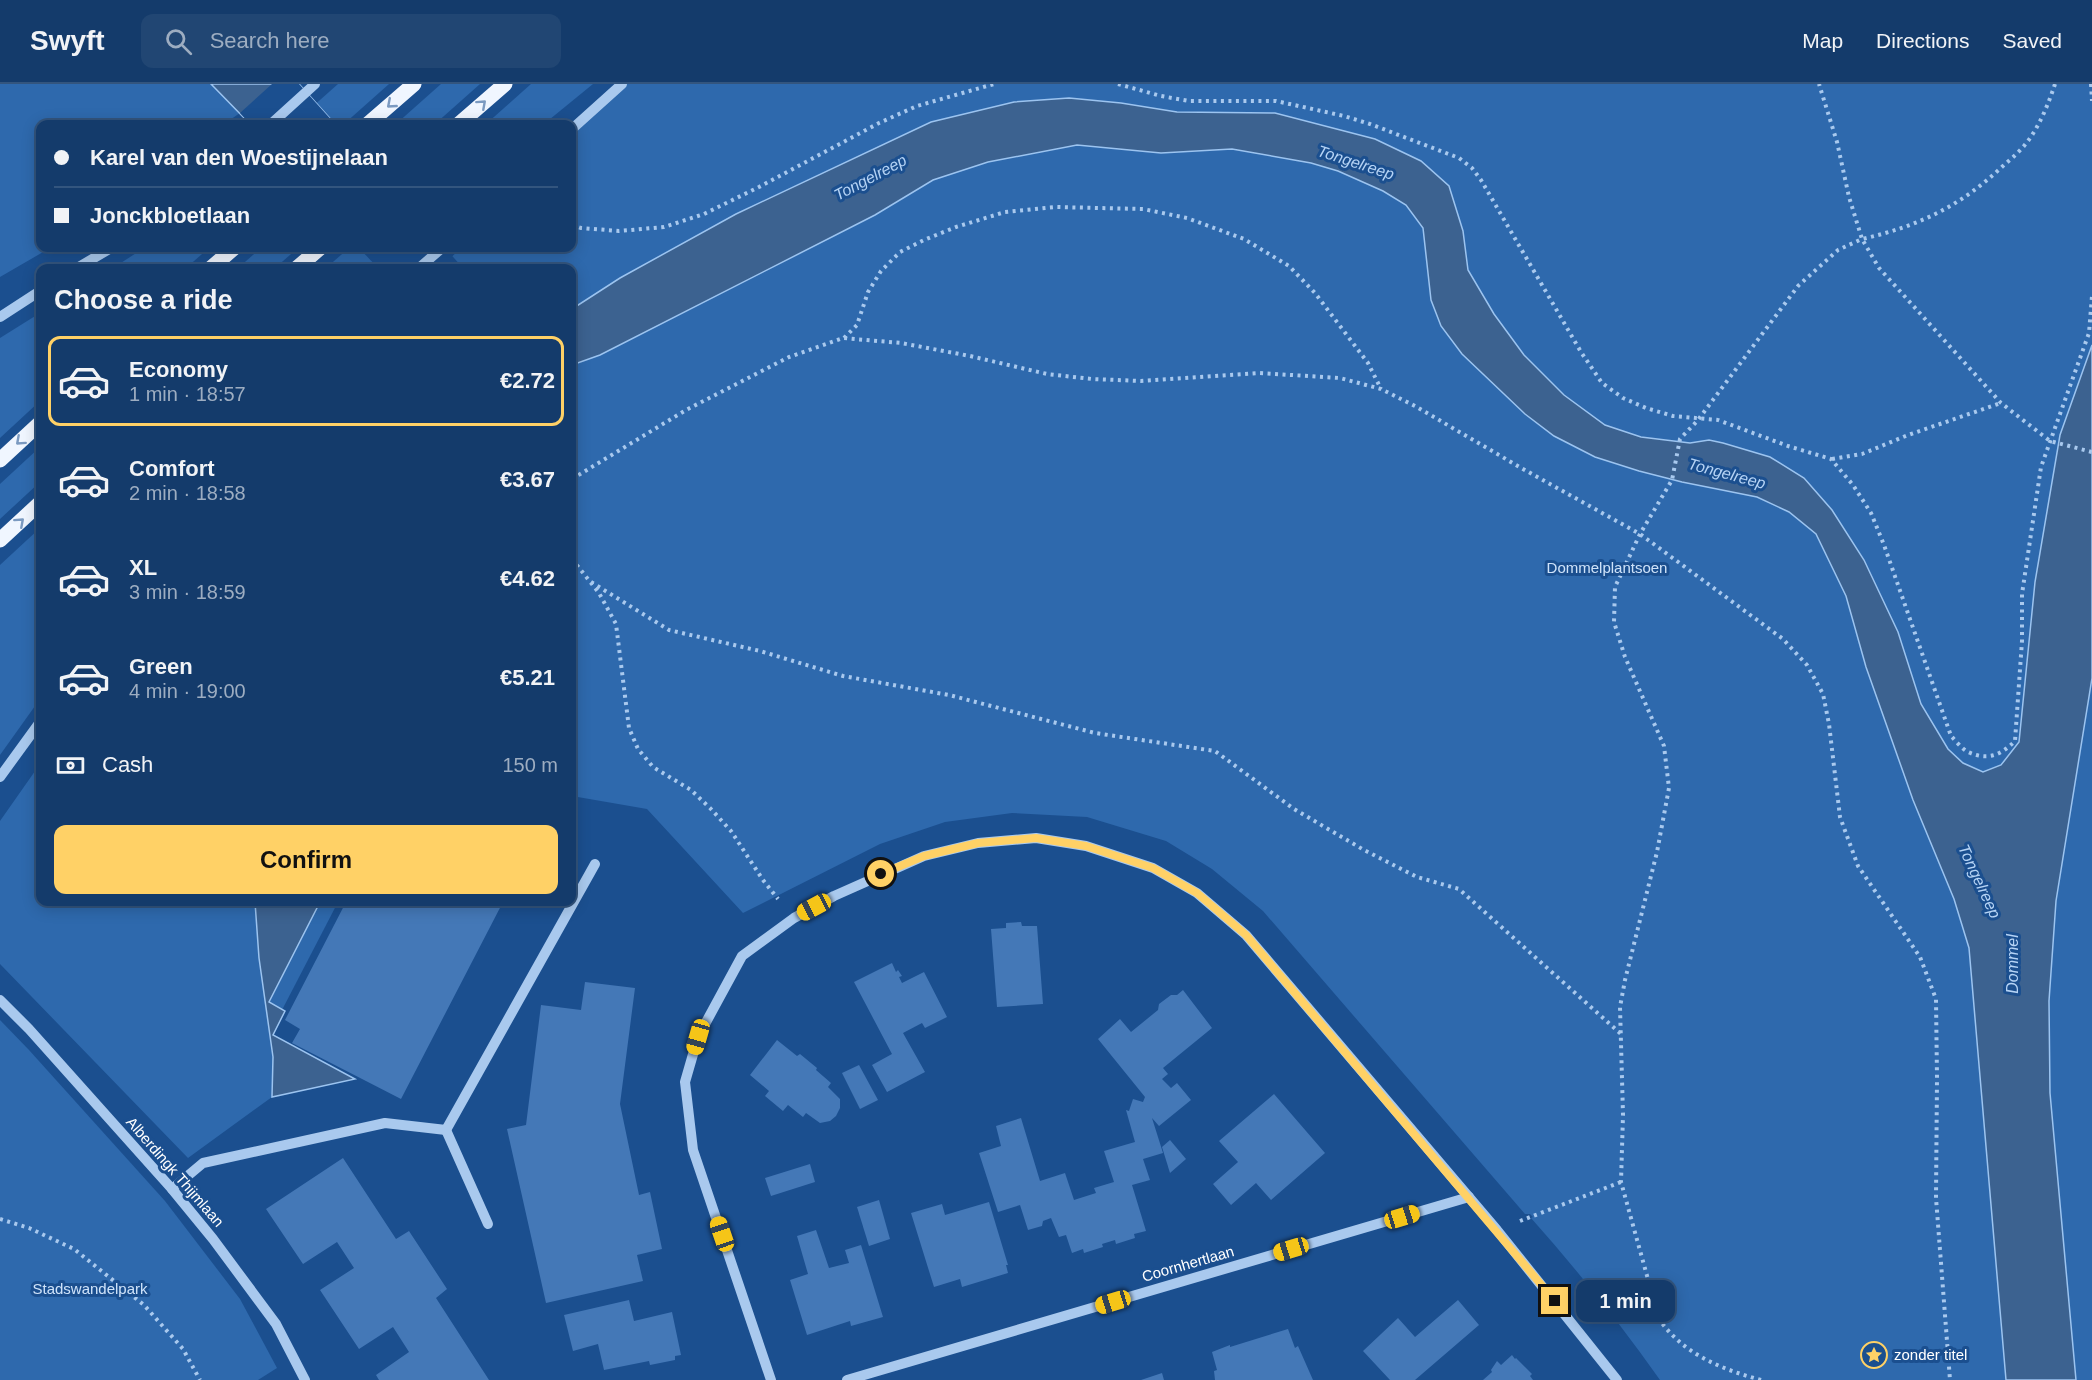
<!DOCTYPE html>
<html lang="en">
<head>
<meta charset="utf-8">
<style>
	body { margin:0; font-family:Arial,sans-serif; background:#214673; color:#f1f3f6; height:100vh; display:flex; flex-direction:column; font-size:22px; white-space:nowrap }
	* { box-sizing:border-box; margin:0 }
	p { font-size:20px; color:#9dadc1 }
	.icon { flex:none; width:33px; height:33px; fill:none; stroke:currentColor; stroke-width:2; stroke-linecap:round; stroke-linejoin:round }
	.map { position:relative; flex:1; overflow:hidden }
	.panel { position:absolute; left:36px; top:180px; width:540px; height:642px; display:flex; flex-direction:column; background:#143b6b; border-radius:12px; box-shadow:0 3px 15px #0003,0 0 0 2px #33557e }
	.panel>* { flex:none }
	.hud { position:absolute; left:36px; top:36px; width:540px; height:132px; border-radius:12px; box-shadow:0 3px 15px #0003,0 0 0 2px #33557e; display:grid; align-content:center; height:132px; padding:0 18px; background:#143b6b }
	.end { position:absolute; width:27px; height:27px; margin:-14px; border:8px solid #ffd166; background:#111; box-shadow:0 0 0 3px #111 }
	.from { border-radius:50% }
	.bubble { position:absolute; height:42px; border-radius:12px; background:#143b6b; box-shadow:0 3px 15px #0003,0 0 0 2px #33557e; font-size:20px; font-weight:600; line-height:42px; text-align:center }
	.car { position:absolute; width:18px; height:36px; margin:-18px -9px; border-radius:8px; box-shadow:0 0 4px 2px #0007; background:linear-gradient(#f5c518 24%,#345 0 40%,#f5c518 0 76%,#345 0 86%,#f5c518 0) }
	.hud b { display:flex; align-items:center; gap:21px; height:57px; font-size:22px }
	.hud b+b { border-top:2px solid #33557e }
	.hud i { width:15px; height:15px; background:#f1f3f6 }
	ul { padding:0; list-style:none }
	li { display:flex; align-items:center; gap:18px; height:90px; margin:0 12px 9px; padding:0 6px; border:3px solid transparent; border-radius:12px }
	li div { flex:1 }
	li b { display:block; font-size:22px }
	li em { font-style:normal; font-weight:600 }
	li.active { border-color:#ffd166 }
	li>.icon { width:54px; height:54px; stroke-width:1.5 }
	h2 { padding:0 18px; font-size:27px; line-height:72px }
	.pay { display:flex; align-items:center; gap:15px; height:66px; padding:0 18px; font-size:22px }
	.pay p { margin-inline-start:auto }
	.button { display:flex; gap:12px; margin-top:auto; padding:12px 18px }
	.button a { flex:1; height:69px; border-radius:12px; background:#ffd166; color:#111; font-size:24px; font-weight:600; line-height:69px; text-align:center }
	header { display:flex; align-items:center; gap:36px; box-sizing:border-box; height:84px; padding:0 30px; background:#143b6b; border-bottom:2px solid #33557e }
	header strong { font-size:28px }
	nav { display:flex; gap:33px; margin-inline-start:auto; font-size:21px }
	.search { width:420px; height:54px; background:#214673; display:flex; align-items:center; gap:15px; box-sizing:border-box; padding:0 21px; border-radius:12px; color:#9dadc1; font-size:22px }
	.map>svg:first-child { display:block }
	.green { fill:#2e69ad }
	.water { fill:#3c6290; stroke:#9cc4f0; stroke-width:1.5 }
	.pier { fill:#1b4f8f }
	.building { fill:#4478b7 }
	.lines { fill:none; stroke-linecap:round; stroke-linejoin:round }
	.path { stroke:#a9c9ee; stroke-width:4; stroke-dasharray:3 4.5; stroke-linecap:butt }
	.minor { stroke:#a9c9ee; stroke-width:10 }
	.major { stroke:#f0f6ff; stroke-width:15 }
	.oneway { stroke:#7b9ac1 }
	.route { stroke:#ffd166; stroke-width:8 }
	.labels { text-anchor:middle; stroke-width:6; stroke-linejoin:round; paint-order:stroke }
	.park-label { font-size:15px; fill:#cfe3fa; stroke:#1b4f8f }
	.street-label { font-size:15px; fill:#fff; stroke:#1b4f8f }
	.poi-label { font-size:15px; fill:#fff; stroke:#1b4f8f; text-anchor:start }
	.water-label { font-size:16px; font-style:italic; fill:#b5d3f5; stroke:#1b4f8f }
</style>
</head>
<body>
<header>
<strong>Swyft</strong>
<div class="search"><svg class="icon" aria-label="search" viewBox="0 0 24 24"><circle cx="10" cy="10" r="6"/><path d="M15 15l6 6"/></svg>Search here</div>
<nav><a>Map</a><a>Directions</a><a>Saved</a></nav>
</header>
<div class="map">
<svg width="2092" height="1296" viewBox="0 0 2092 1296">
	<rect width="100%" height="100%" fill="#1b4f8f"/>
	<g class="green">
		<polygon points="0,0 211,0 240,29 224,40 40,40 40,164 50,164 0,193"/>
		<polygon points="338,0 389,0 344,40 293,40"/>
		<polygon points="441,0 480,0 435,40 396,40"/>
		<polygon points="531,0 593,0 544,40 486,40"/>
		<path d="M618 0H2092V1296H1660C1620 1239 1577 1186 1531 1134L1533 1133 1530 1130H1525L1263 827 1212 785 1166 757 1087 733 1012 729 945 738 880 760 743 829 647 725 572 712V184H440L461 164H572V48Z"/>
		<polygon points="144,164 209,164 186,184 113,184"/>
		<polygon points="261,164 298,164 275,184 238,184"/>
		<polygon points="349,164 406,164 384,184 326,184"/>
		<polygon points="40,229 40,317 0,354 0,254"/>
		<polygon points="40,363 40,398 0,435 0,400"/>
		<polygon points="40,444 40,615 0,671 0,481"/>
		<polygon points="40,680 40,818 280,818 259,874 273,973 272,1013 188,1074 0,880 0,737"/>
		<polygon points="320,818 338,818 282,926 269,919"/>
		<polygon points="0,936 29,966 165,1117 240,1215 277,1284 258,1296 0,1296"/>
	</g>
	<g class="water">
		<polygon points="211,0 299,0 335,40 250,40"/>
		<polygon points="1069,14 1121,19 1177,28 1275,29 1375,55 1421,77 1449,102 1463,147 1468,186 1494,230 1524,271 1564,311 1605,341 1641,353 1690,359 1709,356 1723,359 1770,373 1804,394 1832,426 1864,476 1898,548 1921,620 1948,665 1963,679 1983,688 2001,681 2019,658 2035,498 2060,351 2092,261 2092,594 2056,817 2049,917 2050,1009 2076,1296 2006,1296 1969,864 1954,815 1913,716 1866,583 1846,512 1816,450 1789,428 1757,413 1682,398 1639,387 1595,373 1554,352 1525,330 1462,270 1441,242 1431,216 1423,144 1406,121 1383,107 1338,87 1311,79 1232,65 1161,69 1077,61 988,78 933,96 875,131 600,271 572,281 572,225 620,194 736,130 931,38 1014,18"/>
		<polygon points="255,818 320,818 269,918 285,927 273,951 355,995 272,1013 273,973 259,874"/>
	</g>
	<g class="pier">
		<polygon points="272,0 299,0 335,40 250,40 240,29"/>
		<polygon points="359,164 445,164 463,184 378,184"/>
	</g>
	<g class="building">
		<polygon points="346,818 503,818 401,1015 292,959 300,945 285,936"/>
		<polygon points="1021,838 1022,842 1037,842 1043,920 997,923 991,845 1006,844 1006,839"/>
		<polygon points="892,879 896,888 898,886 902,892 899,893 902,899 924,888 947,933 925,944 922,939 903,949 925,988 887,1008 872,981 892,970 854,898"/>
		<polygon points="585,898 635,904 620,1020 639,1111 650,1108 662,1165 637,1171 643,1197 546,1219 507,1045 526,1041 541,921 581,926"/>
		<polygon points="1183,906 1212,944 1163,984 1168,990 1162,995 1171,1004 1177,999 1191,1016 1159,1042 1152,1034 1163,1069 1143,1075 1150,1096 1132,1101 1146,1147 1134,1150 1135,1154 1116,1160 1115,1156 1102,1160 1103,1163 1084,1169 1083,1165 1072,1169 1066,1151 1059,1153 1051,1134 1043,1137 1042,1142 1028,1146 1020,1121 998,1128 979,1069 1001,1062 996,1042 1021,1034 1040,1097 1065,1089 1074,1116 1096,1109 1094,1104 1114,1098 1104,1067 1135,1058 1126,1026 1129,1027 1133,1015 1143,1018 1145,1013 1098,955 1120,935 1131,948 1158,926 1159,920 1171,911 1177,911"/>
		<polygon points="777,956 797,972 800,970 817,984 816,986 831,999 828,1003 840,1015 840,1024 836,1032 830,1037 820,1039 806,1029 803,1033 788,1021 783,1027 765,1012 769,1007 750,991"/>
		<polygon points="859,981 878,1016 860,1025 842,989"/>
		<polygon points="1274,1010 1325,1069 1271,1116 1256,1099 1231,1121 1213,1100 1238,1078 1219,1057"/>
		<polygon points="1170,1056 1186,1075 1170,1089 1162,1063"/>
		<polygon points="343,1074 396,1155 409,1147 447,1205 436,1214 489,1296 379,1296 376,1291 409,1268 393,1243 359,1265 320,1206 354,1184 337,1158 303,1180 266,1125"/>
		<polygon points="810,1080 815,1098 771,1112 765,1094"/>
		<polygon points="879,1116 890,1155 869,1162 857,1123"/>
		<polygon points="989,1118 1008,1181 1006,1181 1008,1189 962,1203 960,1195 934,1203 911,1129 942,1120 945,1131"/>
		<polygon points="816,1146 829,1184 849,1179 845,1166 861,1161 883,1233 851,1242 850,1237 807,1251 790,1196 808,1190 797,1152"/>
		<polygon points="629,1216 634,1237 672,1228 681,1271 675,1272 675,1276 650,1281 649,1277 604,1286 598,1260 573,1267 564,1231"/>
		<polygon points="1458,1216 1479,1241 1415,1296 1390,1296 1363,1267 1398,1234 1415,1253"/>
		<polygon points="1288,1245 1295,1264 1298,1262 1313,1296 1215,1296 1214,1287 1217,1286 1212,1268 1230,1261 1230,1263"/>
		<polygon points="1512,1271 1515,1275 1516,1274 1532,1290 1530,1292 1533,1296 1483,1296 1492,1288 1491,1286 1497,1277 1501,1281"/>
		<polygon points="1162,1289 1164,1296 1141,1296"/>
	</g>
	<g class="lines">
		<g class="path">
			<path d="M1118 0 1161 12 1189 17H1276L1344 32 1370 40 1459 74 1472 84 1481 96 1581 268 1602 299 1623 314 1646 324 1673 332 1718 336 1788 362 1831 375 1853 401 1871 429 1884 461 1951 652C1956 657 1962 665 1968 668 1988 677 2001 671 2015 657L2022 557V510L2041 383 2089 249 2092 212"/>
			<path d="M2055 0C2048 21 2039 44 2024 62 2018 69 2011 75 2004 81 1961 122 1919 142 1862 155L1879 184 2001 319 2050 357 2092 368"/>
			<polyline points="2091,0 2092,17"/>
			<polyline points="572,141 581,144 619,147 664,143 704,130 759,103 879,39 917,22 994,0"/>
			<polyline points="844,254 857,241 868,208 881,187 900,168 924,156 956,143 1005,128 1056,123 1143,125 1187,134 1244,155 1289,182 1315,209 1368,279 1381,305"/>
			<polyline points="1832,375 1862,370 1908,351 2001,319"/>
			<polyline points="572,395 686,326 789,273 843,254 901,259 970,272 1047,290 1092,295 1141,297 1259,289 1340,294 1381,305 1415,322 1523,385 1640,450 1783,555 1807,581 1823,610 1829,640 1840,733 1858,782 1920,873 1936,915 1937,994 1936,1114 1950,1296"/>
			<polyline points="572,475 599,509 616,540 629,644 638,665 653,683 691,706 710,724 731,747 763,796 778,815"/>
			<polyline points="591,498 669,546 760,567 843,592 949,611 1095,649 1215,667 1294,725 1364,766 1417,793 1459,805 1621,950"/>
			<polyline points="0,1135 29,1144 74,1165 144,1221 183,1265 200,1296"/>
			<polyline points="1520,1137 1621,1098"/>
			<path d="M1761 1296C1721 1285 1683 1270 1659 1235L1621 1098 1623 1031 1620 923 1625 896 1657 768 1669 704 1664 662 1625 573 1614 538 1615 503 1640 450 1672 396 1680 355 1698 336 1798 202 1838 166 1862 155 1849 113 1837 58 1819 0"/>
		</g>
		<g class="minor">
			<polyline points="271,40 315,0"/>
			<polyline points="572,45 622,0"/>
			<polyline points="77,184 111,164"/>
			<polyline points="419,184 442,164"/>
			<polyline points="0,233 40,207"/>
			<polyline points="0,693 40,638"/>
			<polyline points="0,916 29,945 172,1105 213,1155 276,1240 305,1296"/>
			<polyline points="446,1046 488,1140"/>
			<polyline points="172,1105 203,1079 385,1039 446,1046 595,780"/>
			<polyline points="771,1296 693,1066 685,998 698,953 742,872 794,834 834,812 924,772 978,759 1036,754 1086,762 1153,784 1197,809 1246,851 1497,1146 1617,1296"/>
			<polyline points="847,1296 1469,1113"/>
		</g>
		<g class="major">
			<polyline points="368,40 414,0"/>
			<polyline points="459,40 505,0"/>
			<polyline points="211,184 234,164"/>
			<polyline points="297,184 320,164"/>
			<polyline points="0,376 40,339"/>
			<polyline points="0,456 40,419"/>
		</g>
	</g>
	<defs><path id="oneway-chevron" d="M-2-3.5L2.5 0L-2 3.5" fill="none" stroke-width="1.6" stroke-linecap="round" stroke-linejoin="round" transform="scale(1.5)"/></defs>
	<g class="oneway">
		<use href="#oneway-chevron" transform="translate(391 20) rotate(139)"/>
		<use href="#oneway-chevron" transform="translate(482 20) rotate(-42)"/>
		<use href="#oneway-chevron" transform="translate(20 357) rotate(138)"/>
		<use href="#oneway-chevron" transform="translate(20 438) rotate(-42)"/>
	</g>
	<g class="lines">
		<polyline class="route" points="881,790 924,772 978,759 1036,754 1086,762 1153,784 1197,809 1246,851 1555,1217"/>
	</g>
	<defs>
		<symbol id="sight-ring" viewBox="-11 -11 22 22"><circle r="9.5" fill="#1b4f8f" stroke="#ffd166" stroke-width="1.5"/><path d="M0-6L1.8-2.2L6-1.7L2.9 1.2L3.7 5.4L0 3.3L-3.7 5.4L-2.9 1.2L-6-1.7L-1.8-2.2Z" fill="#ffd166"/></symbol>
	</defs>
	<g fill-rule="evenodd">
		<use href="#sight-ring" x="1859" y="1256" width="30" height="30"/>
	</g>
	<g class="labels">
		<g class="park-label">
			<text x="1607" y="489">Dommelplantsoen</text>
			<text x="90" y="1210">Stadswandelpark</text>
		</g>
		<g class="street-label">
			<text transform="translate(175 1088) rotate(49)" y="5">Alberdingk Thijmlaan</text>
			<text transform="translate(1188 1180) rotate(-16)" y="5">Coornhertlaan</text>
		</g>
		<g class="poi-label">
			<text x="1894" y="1276">zonder titel</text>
		</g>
		<g class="water-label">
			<text transform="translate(1356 78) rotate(18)" y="6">Tongelreep</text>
			<text transform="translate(870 93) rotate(-28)" y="6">Tongelreep</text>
			<text transform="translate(1727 389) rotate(15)" y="6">Tongelreep</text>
			<text transform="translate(1980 797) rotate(65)" y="6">Tongelreep</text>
			<text transform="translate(2012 880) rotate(-90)" y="6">Dommel</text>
		</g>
	</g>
</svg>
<i class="end from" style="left:881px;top:790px"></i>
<i class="end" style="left:1555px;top:1217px"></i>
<div class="bubble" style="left:1576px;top:1196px;width:99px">1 min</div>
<i class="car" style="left:814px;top:823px;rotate:242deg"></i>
<i class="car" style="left:698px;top:953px;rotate:196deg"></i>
<i class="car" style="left:1402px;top:1133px;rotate:73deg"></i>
<i class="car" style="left:722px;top:1150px;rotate:341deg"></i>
<i class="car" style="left:1291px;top:1165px;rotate:253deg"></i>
<i class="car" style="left:1113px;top:1218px;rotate:253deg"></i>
<div class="hud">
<b><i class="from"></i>Karel van den Woestijnelaan</b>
<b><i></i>Jonckbloetlaan</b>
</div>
<section class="panel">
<h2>Choose a ride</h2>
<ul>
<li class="active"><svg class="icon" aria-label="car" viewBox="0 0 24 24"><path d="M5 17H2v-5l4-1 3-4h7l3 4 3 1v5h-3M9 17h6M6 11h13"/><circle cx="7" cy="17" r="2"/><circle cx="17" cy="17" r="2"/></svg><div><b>Economy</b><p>1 min · 18:57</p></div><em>€2.72</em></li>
<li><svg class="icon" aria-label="car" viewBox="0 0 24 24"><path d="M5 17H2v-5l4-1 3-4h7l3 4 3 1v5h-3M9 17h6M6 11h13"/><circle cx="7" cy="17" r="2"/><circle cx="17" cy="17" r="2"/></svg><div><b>Comfort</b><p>2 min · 18:58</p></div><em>€3.67</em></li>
<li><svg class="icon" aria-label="car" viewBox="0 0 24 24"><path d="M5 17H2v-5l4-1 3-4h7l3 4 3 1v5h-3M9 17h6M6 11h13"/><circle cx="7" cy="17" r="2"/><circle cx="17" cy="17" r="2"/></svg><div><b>XL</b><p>3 min · 18:59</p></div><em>€4.62</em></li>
<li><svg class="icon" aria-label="car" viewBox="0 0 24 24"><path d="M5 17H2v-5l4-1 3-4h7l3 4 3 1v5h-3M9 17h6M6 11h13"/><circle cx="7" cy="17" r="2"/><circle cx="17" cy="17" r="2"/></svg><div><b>Green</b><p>4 min · 19:00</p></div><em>€5.21</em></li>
</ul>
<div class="pay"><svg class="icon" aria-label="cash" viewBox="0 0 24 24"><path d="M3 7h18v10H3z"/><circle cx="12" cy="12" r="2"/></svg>Cash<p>150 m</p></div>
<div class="button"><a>Confirm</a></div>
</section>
</div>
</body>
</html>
